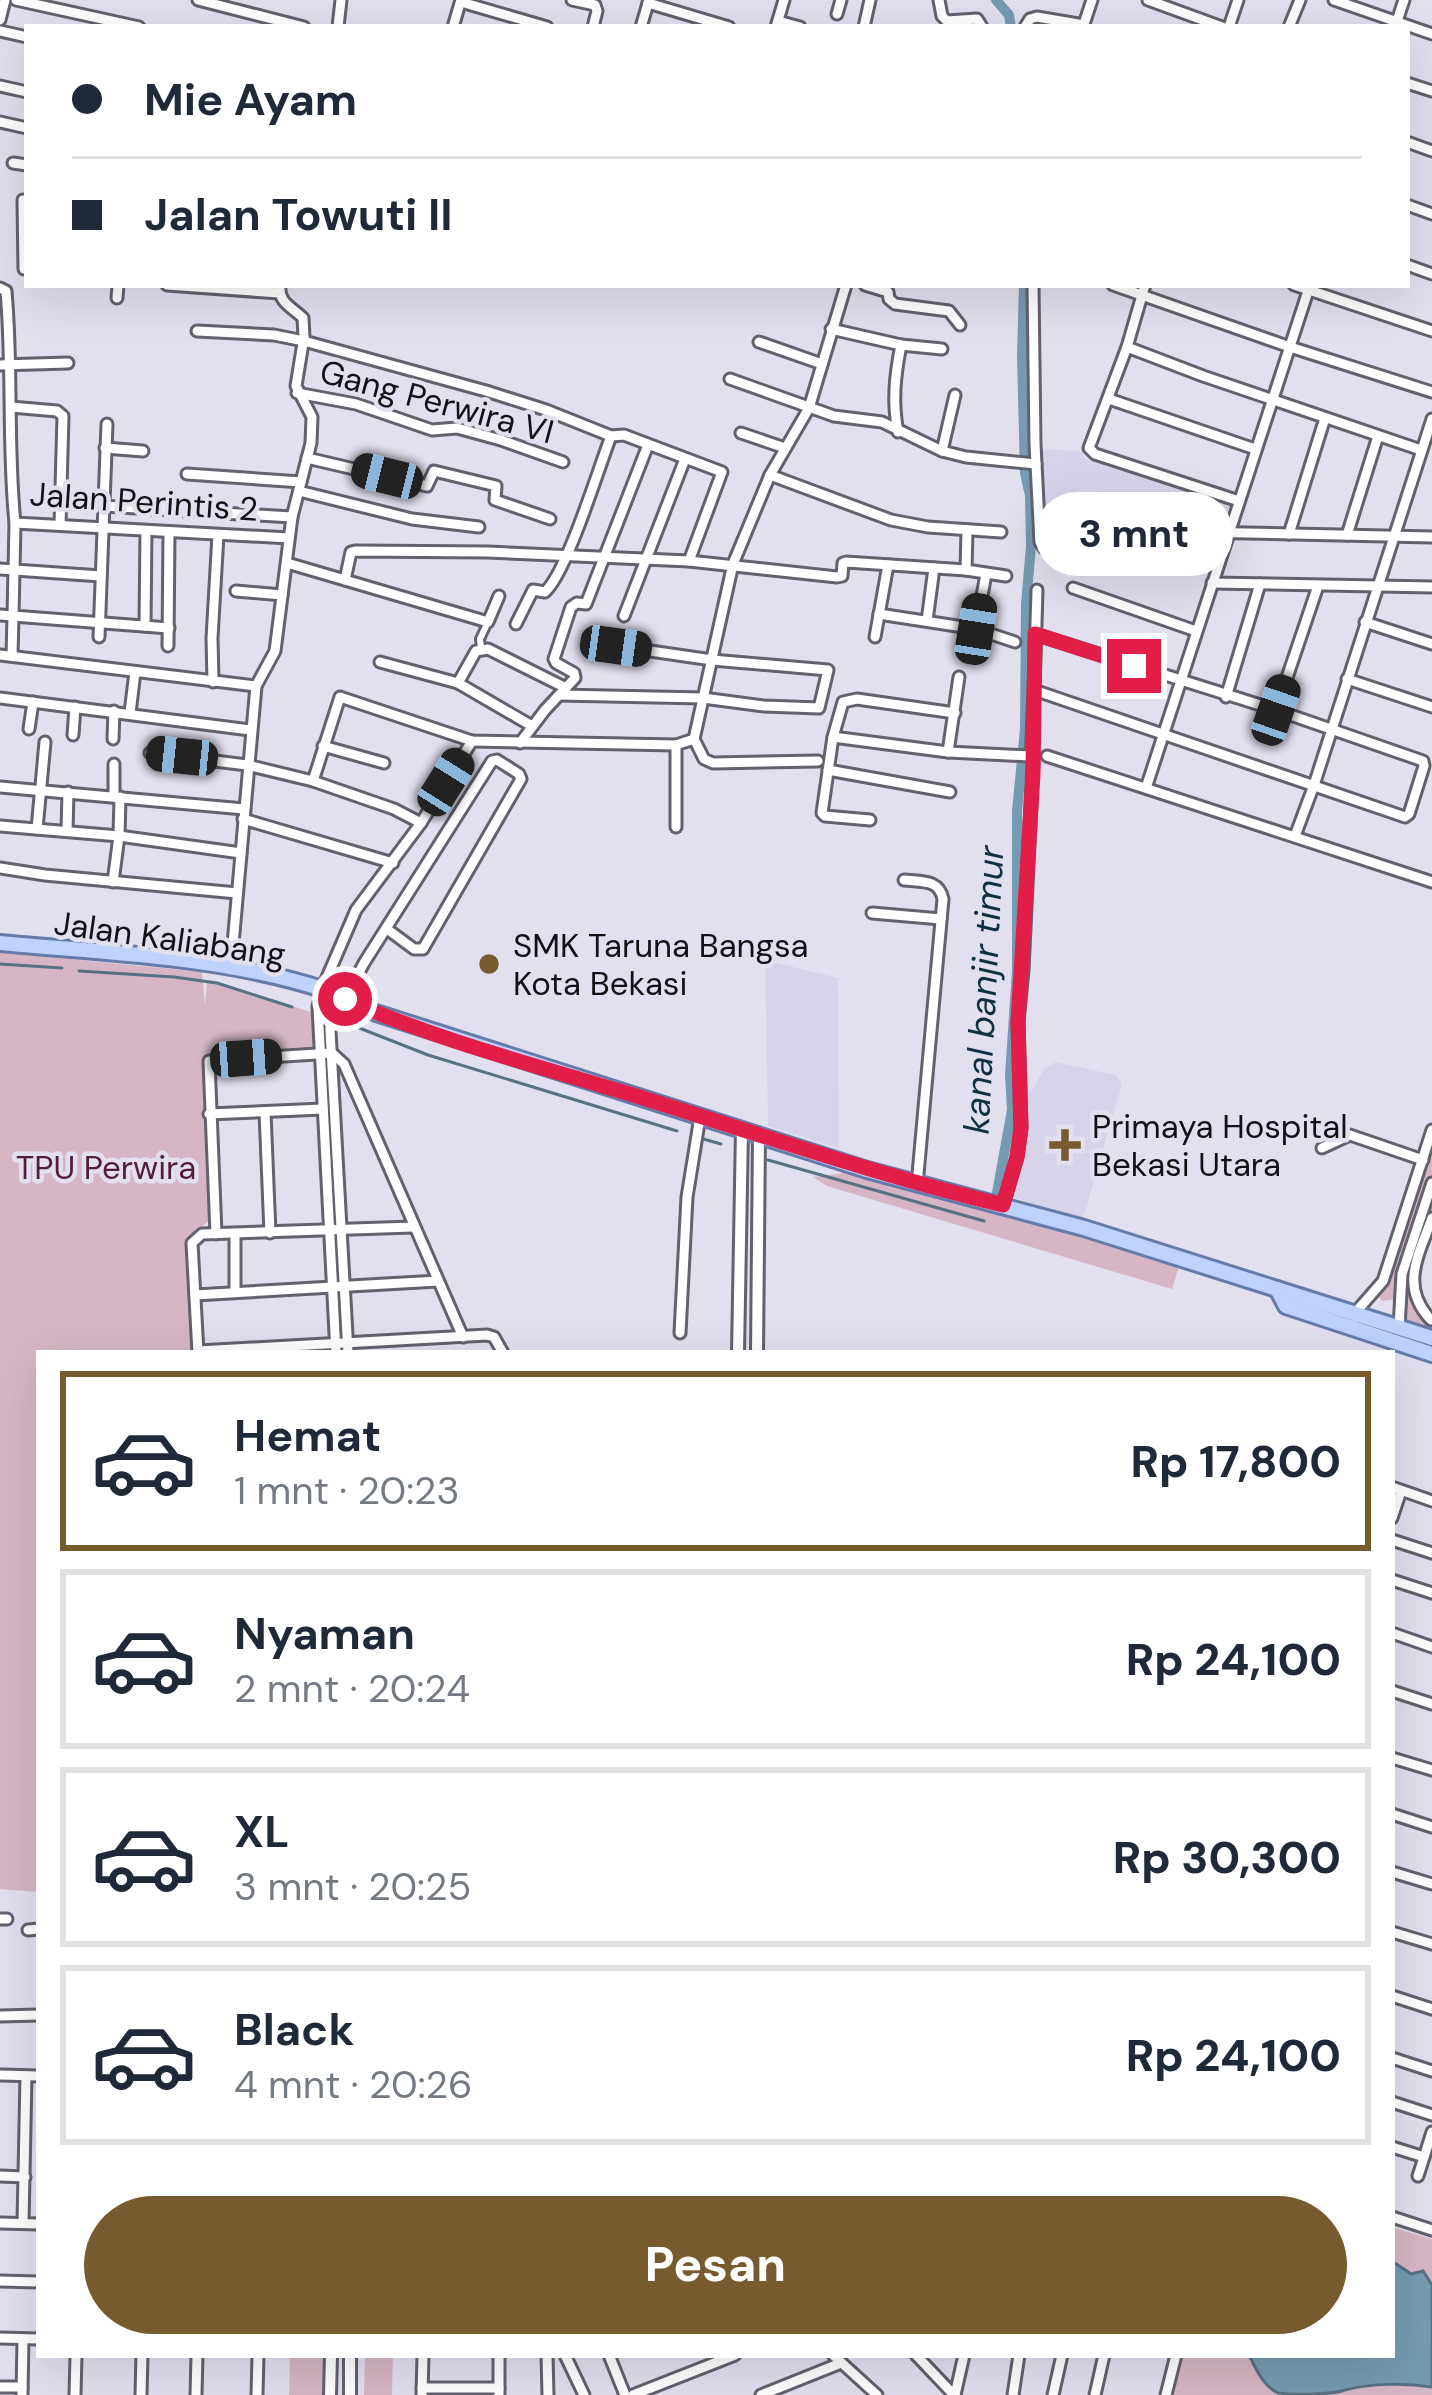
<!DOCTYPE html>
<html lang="id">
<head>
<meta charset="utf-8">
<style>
	body { margin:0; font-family:"DM Sans",sans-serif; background:#f6f6f7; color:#1f2937; height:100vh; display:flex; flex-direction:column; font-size:45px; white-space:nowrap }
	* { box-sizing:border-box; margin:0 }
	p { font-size:39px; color:#747a83 }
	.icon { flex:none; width:66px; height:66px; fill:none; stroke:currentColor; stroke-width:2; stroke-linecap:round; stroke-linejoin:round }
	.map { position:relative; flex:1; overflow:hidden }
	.drawer { position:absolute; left:36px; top:1350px; width:1359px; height:1008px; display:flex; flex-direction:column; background:#fff; border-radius:0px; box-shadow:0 12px 48px #0002 }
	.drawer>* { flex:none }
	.top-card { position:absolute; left:24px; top:24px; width:1386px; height:264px; border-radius:0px; box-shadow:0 12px 48px #0002; display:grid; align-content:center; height:264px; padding:0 48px; background:#fff }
	.end { position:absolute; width:54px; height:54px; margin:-27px; border:15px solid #e11d48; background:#fff; box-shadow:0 0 0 6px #fff }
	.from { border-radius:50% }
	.bubble { position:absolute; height:84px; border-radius:42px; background:#fff; box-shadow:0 12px 48px #0002; font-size:39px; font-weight:800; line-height:84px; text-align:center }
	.car { position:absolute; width:36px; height:72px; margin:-36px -18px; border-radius:15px; box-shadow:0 0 9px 3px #0007; background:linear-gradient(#222 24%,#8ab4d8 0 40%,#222 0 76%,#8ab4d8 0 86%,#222 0) }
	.top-card b { display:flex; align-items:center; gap:42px; height:114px; font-size:45px }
	.top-card b+b { border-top:3px solid #e0e1e3 }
	.top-card i { width:30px; height:30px; background:#1f2937 }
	ul { padding:21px 0 0; list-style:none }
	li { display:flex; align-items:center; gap:36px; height:180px; margin:0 24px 18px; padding:0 24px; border:6px solid #e0e1e3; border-radius:0px }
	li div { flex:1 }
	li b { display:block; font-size:45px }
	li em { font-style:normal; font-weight:800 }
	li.active { border-color:#785a2f }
	li>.icon { width:108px; height:108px; stroke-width:1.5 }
	.action { display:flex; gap:24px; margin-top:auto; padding:24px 48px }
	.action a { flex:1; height:138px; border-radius:72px; background:#785a2f; color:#fff; font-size:48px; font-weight:800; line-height:138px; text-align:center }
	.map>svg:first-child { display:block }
	.built { fill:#d7d4ea }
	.green { fill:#d6b6c4 }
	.water { fill:#759bb2; stroke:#577283; stroke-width:3 }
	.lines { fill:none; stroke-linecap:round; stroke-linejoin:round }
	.stream { stroke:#577283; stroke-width:3 }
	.canal { stroke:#759bb2; stroke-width:10 }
	.pedestrian-casing { stroke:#63616e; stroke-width:12 }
	.minor-casing { stroke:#63616e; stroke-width:15 }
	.tertiary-casing { stroke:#63616e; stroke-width:16 }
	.primary-casing { stroke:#657ba9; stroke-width:20 }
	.pedestrian { stroke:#fff; stroke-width:6 }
	.minor { stroke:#fff; stroke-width:9 }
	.tertiary { stroke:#fff; stroke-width:10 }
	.primary { stroke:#bed2fb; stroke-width:14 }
	.route { stroke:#e11d48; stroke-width:15 }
	.poi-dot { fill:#785a2f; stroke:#e2e0ef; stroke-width:4.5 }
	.labels { text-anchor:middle; stroke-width:9; stroke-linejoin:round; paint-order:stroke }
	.street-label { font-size:33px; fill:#121116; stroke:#e2e0ef }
	.poi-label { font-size:33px; fill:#121116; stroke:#e2e0ef; text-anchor:start }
	.park-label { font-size:33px; fill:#511e3a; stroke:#e2e0ef }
	.water-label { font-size:36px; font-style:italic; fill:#0e3042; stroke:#e2e0ef }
</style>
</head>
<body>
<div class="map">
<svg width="1432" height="2395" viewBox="0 0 1432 2395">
	<rect width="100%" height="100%" fill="#e2e0ef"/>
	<g class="built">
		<polygon points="1044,449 1083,451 1084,458 1231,504 1222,526 1041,526 1038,462"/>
		<polygon points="765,960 838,978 839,1148 768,1126"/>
		<polygon points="1056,1062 1116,1075 1122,1084 1082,1222 1008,1195 1022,1160 1028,1130 1028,1097 1044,1069"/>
	</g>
	<g class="green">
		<polygon points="0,952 202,972 205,1005 207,981 240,989 317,1014 320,1053 207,1061 215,1216 187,1239 195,1353 39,1353 39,1892 0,1889"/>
		<polygon points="1432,1130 1432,1218 1412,1286 1432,1320 1432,1354 1373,1335 1400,1327 1398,1299 1382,1301 1375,1289 1383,1280"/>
		<polygon points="867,1170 1181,1260 1172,1289 827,1186 813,1177"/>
		<polygon points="1392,2227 1432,2239 1432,2395 1174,2395 1182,2355 1392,2355"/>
		<polygon points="290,2355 325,2355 324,2395 289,2395"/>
		<polygon points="365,2355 393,2355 392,2395 364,2395"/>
	</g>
	<path class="water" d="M1392 2261 1411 2274 1423 2271 1432 2285V2387C1406 2383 1371 2383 1345 2390 1330 2395 1293 2395 1278 2393 1263 2386 1256 2369 1249 2355H1392Z"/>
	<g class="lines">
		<g class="stream">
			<polyline points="0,964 62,968"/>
			<polyline points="79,971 174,977 217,983 292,1007"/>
			<polyline points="339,1020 428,1055 677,1131"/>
			<polyline points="700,1138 721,1144"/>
			<polyline points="768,1160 984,1221"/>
		</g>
		<g class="canal">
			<polyline points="996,0 1009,15 1011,27"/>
			<polyline points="997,1193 1012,1110 1010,1075 1017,971 1017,811 1025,729 1026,604 1031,546 1030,496 1025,473 1022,356 1024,285"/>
		</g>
		<defs>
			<polyline id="pedestrian" points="481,648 480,639 487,624"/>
			<g id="minor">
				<polyline points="16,0 139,27"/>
				<polyline points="198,0 304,27"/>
				<polyline points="572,0 595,5 597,11 593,27"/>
				<polyline points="939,0 942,16 947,21 977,19 982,27"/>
				<polyline points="1148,0 1222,27"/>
				<polyline points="1334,0 1432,34"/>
				<polyline points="461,2 547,27"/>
				<polyline points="648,3 729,27"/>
				<polyline points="837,14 841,0"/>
				<polyline points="0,20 5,0"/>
				<polyline points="778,21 800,27"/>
				<polyline points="338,27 341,0"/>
				<polyline points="453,27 461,0"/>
				<polyline points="641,27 649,0"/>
				<polyline points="776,27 784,0"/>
				<polyline points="864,27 870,0"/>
				<polyline points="1025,27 1030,19 1037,17 1084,25"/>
				<polyline points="1083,27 1092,0"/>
				<polyline points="1229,27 1238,0"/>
				<polyline points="1289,27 1300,0"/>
				<polyline points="1395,27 1404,0"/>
				<polyline points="0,31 27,37"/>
				<polyline points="1407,83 1432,91"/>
				<polyline points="0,86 27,92"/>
				<polyline points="0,122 27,128"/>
				<polyline points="1407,142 1432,151"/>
				<polyline points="13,163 27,165"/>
				<polyline points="23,200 24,269"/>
				<polyline points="1407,205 1432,214"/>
				<polyline points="1407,265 1432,274"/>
				<polyline points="167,285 279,293"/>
				<polyline points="865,285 888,292 889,299 895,304 949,311 960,325"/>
				<polyline points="1033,285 1035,444 1040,542 1044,548 1188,549 1192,545 1194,533 1197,532 1432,537"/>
				<polyline points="1113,285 1290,347 1432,392"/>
				<polyline points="1145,285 1127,347 1089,448 1095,454 1239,501"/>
				<polyline points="1294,285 1432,331"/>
				<path d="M0 288 6 291C13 368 7 446 15 523L289 538"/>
				<polyline points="117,298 118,285"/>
				<polyline points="831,329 901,345 942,349"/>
				<polyline points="197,331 274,335 304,341 486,391 546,410 611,436 624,435 722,472 689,561"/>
				<polyline points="759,342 822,364"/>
				<polyline points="1127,347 1203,376 1421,450"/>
				<polyline points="0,365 68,363"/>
				<polyline points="730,379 834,416 882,422 942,451 966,457 1036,464"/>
				<polyline points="297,393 356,404 432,430 457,428 501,440 563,462"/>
				<polyline points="1109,399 1255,449"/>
				<polyline points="11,407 57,411 63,416 60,525"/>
				<path d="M898 432C892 402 895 375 901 345"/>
				<polyline points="741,433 785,448"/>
				<polyline points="105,448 143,451"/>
				<polyline points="942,451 955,395"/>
				<polyline points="307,458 427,486 434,471 496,486 495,500 550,519"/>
				<polyline points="187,474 301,482"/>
				<polyline points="770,475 891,520 928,527 1001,532"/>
				<polyline points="299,491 412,519 479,527"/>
				<polyline points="103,506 292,517"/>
				<polyline points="15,523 13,616 169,628"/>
				<polyline points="967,530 966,570 1006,576"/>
				<polyline points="1289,534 1325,418"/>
				<polyline points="1347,535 1378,436"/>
				<polyline points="287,563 488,622 499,596"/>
				<polyline points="0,569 101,576"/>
				<polyline points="345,580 351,552 355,551 488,552 689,561 837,577 842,576 843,563 846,562 966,570"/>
				<polyline points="1212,583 1432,587"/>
				<polyline points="1073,588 1196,631"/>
				<polyline points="236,591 282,595"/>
				<polyline points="879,614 976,629 1015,642"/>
				<polyline points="0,615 13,616 12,656"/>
				<polyline points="624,616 685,459"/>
				<polyline points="927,621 934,568"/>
				<polyline points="1365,622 1432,644"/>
				<path d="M516 624 533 590 545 592C567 572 598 470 611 436"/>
				<polyline points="145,626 146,531"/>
				<polyline points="976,629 986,574"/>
				<polyline points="1035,634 1276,710 1423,761 1424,766 1409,814 1405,817 1034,690 1037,590"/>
				<polyline points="99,637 107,424"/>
				<polyline points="875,637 888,565"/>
				<polyline points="168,646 169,532"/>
				<polyline points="0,655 256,686"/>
				<polyline points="380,662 458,683"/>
				<polyline points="959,677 948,752 1029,756 1033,761 1023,970 1018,1022 1021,1128 1017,1157 1003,1205"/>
				<polyline points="1347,679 1432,707"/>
				<polyline points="213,682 212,638 218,535"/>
				<polyline points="559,695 703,698 764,706 819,708 828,670 712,660 616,646"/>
				<polyline points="1226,697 1260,584"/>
				<polyline points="0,698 250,730"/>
				<polyline points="1276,710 1318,586"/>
				<polyline points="130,713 135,672"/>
				<polyline points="532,726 458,683 476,651 488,649 566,688"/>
				<polyline points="29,729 33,702"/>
				<polyline points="73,735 75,707"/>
				<polyline points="833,737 948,752"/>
				<polyline points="113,739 114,711"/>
				<polyline points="694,739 704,759 713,763 818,761"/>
				<polyline points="520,743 545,710 575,678 574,673 556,663 554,659 571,607 577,603 586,604 648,445"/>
				<polyline points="676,745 676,827"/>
				<polyline points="323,746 384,763"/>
				<polyline points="150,753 247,765 313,781"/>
				<polyline points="1047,756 1432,882"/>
				<polyline points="1031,759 1034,690"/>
				<polyline points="114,764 114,796"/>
				<polyline points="828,770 950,792"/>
				<polyline points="0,787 244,809"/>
				<polyline points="1146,788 1310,285"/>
				<polyline points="243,819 393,863"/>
				<polyline points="870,820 825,816 822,813 833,737 843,702 857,699 955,713"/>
				<polyline points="421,823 394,809 313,781 340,697 472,741 676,745 694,739 733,564 770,475 809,408 846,285"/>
				<polyline points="0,826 119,836 241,853"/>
				<polyline points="37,829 45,742"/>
				<polyline points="67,831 68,792"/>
				<polyline points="1295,836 1314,785 1432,419"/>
				<polyline points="0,868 45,875 237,893"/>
				<path d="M904 880C922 882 939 879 943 899L917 1185"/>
				<polyline points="113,882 119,836 120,797"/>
				<polyline points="872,913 941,919"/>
				<path d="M213 963 230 954 233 944 256 686 275 651 292 517 311 443 312 417 296 386 304 337 303 318C292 307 278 303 280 285"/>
				<polyline points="334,994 330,1009 330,1031 348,1353"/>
				<polyline points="345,999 364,963 492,761 497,760 519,774 521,779 423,949 414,949 387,929"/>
				<polyline points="265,1112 270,1233"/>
				<polyline points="209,1114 323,1109"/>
				<polyline points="1322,1148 1350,1135 1423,1160"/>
				<polyline points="216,1234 209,1061 332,1053 344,1064 463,1337"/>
				<polyline points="235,1292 235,1234"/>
				<polyline points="195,1295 438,1281"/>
				<polyline points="1356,1317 1355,1313 1383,1281 1432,1130"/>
				<path d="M1431 1320C1399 1286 1419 1255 1432 1218"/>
				<polyline points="1399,1328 1402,1274 1432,1183"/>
				<polyline points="680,1333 687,1197 700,1117"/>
				<polyline points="198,1351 487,1335 494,1337 503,1353"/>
				<polyline points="198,1353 192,1243 202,1234 413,1227"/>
				<polyline points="336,1353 318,1007 322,989 356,910 421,823 472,741"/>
				<polyline points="1392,1487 1432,1501"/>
				<polyline points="1392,1518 1401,1491"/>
				<polyline points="1392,1540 1432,1553"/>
				<polyline points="1392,1580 1432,1593"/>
				<polyline points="1392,1633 1432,1647"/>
				<polyline points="1392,1691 1432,1704"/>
				<polyline points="1392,1758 1432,1770"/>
				<polyline points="1392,1814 1432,1827"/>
				<polyline points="1392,1872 1432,1884"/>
				<polyline points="0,1919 7,1919"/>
				<polyline points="28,1930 39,1929"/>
				<polyline points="1392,1932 1432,1944"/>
				<polyline points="1392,1996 1432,2009"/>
				<polyline points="0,2016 39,2015"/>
				<polyline points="1392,2058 1432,2071"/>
				<polyline points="0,2075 39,2076"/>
				<polyline points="1392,2102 1432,2115"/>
				<polyline points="1392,2147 1424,2157"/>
				<polyline points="0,2176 25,2177"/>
				<polyline points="1418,2176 1432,2132"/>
				<polyline points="1392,2217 1432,2230"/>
				<polyline points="0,2223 39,2224"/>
				<polyline points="23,2223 26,2076"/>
				<polyline points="0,2281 39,2282"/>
				<polyline points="0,2338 38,2339"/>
				<polyline points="547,2355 548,2395"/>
				<polyline points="565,2355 584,2395"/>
				<polyline points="609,2355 625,2395"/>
				<polyline points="833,2355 877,2395"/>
				<polyline points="916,2355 954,2395"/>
				<polyline points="0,2387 22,2387"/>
				<polyline points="422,2388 499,2388"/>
				<polyline points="22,2395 23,2339"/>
				<polyline points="75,2395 76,2355"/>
				<polyline points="141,2395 142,2355"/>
				<polyline points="196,2395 197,2355"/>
				<polyline points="257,2395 258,2355"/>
				<polyline points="422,2395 423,2355"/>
				<polyline points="499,2395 499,2355"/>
				<polyline points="633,2395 735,2355"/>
				<polyline points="761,2395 841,2363"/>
				<polyline points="955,2395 964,2355"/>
				<polyline points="1013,2395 1019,2355"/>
				<polyline points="1053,2395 1062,2355"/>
				<polyline points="1095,2395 1104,2355"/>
				<polyline points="1166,2395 1176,2355"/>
			</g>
			<g id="tertiary">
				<polyline points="738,1353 742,1129"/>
				<polyline points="757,1353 759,1135"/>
				<polyline points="330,2395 331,2355"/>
				<polyline points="350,2395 350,2355"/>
			</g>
			<g id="primary">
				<path d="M0 943C107 953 221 956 325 990 342 996 359 1005 376 1013L867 1170 1084 1228 1432 1338"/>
				<polyline points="1277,1289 1286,1306 1432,1354"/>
			</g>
		</defs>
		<use href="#pedestrian" class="pedestrian-casing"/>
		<use href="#minor" class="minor-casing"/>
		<use href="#tertiary" class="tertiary-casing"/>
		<use href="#primary" class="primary-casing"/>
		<use href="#pedestrian" class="pedestrian"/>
		<use href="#minor" class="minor"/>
		<use href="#tertiary" class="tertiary"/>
		<use href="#primary" class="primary"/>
	</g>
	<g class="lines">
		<path class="route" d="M345 999C436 1040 538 1066 633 1095 756 1133 877 1175 1003 1205L1017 1157 1021 1128 1018 1022 1033 774 1035 634 1134 666"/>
	</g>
	<g class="poi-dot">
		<circle cx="489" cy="964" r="12"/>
		<path d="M1059 1127h12v12h12v12h-12v12h-12v-12h-12v-12h12z"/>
	</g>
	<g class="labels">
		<g class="street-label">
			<text transform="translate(437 401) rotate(15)" y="12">Gang Perwira VI</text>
			<text transform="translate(144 501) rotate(4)" y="12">Jalan Perintis 2</text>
			<text transform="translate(170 938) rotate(8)" y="12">Jalan Kaliabang</text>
		</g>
		<g class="poi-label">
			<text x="513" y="957">SMK Taruna Bangsa<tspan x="513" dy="38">Kota Bekasi</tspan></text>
			<text x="1092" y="1138">Primaya Hospital<tspan x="1092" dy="38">Bekasi Utara</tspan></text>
		</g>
		<g class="park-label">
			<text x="106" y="1179">TPU Perwira</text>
		</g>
		<g class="water-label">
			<text transform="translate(983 990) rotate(-87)" y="13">kanal banjir timur</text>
		</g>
	</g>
</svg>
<i class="end from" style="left:345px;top:999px"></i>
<i class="end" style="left:1134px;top:666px"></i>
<div class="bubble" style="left:1035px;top:492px;width:198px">3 mnt</div>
<i class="car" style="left:387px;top:476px;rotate:284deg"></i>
<i class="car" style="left:976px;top:629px;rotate:9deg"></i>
<i class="car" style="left:616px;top:646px;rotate:98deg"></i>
<i class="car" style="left:1276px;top:710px;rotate:19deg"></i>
<i class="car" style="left:182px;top:756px;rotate:276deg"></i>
<i class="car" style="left:446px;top:782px;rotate:32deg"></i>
<i class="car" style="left:246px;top:1058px;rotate:86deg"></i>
<div class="top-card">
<b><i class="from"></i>Mie Ayam</b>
<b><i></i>Jalan Towuti II</b>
</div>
<section class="drawer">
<ul>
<li class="active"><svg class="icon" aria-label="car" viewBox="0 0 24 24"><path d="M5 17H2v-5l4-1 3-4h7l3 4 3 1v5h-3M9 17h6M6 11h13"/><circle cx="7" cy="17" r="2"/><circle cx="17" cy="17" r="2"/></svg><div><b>Hemat</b><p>1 mnt · 20:23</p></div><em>Rp 17,800</em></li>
<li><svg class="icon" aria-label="car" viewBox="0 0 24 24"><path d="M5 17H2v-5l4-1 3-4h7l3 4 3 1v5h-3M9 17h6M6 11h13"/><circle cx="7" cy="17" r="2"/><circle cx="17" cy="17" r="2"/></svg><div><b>Nyaman</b><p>2 mnt · 20:24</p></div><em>Rp 24,100</em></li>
<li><svg class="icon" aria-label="car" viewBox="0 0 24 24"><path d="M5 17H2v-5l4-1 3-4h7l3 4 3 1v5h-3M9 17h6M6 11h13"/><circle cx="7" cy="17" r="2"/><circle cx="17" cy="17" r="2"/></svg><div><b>XL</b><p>3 mnt · 20:25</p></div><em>Rp 30,300</em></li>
<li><svg class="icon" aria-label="car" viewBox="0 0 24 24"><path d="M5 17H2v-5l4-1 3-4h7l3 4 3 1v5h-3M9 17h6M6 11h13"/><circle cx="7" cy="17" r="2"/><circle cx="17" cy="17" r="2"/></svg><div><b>Black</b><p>4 mnt · 20:26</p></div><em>Rp 24,100</em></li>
</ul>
<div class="action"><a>Pesan</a></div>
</section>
</div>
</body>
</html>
